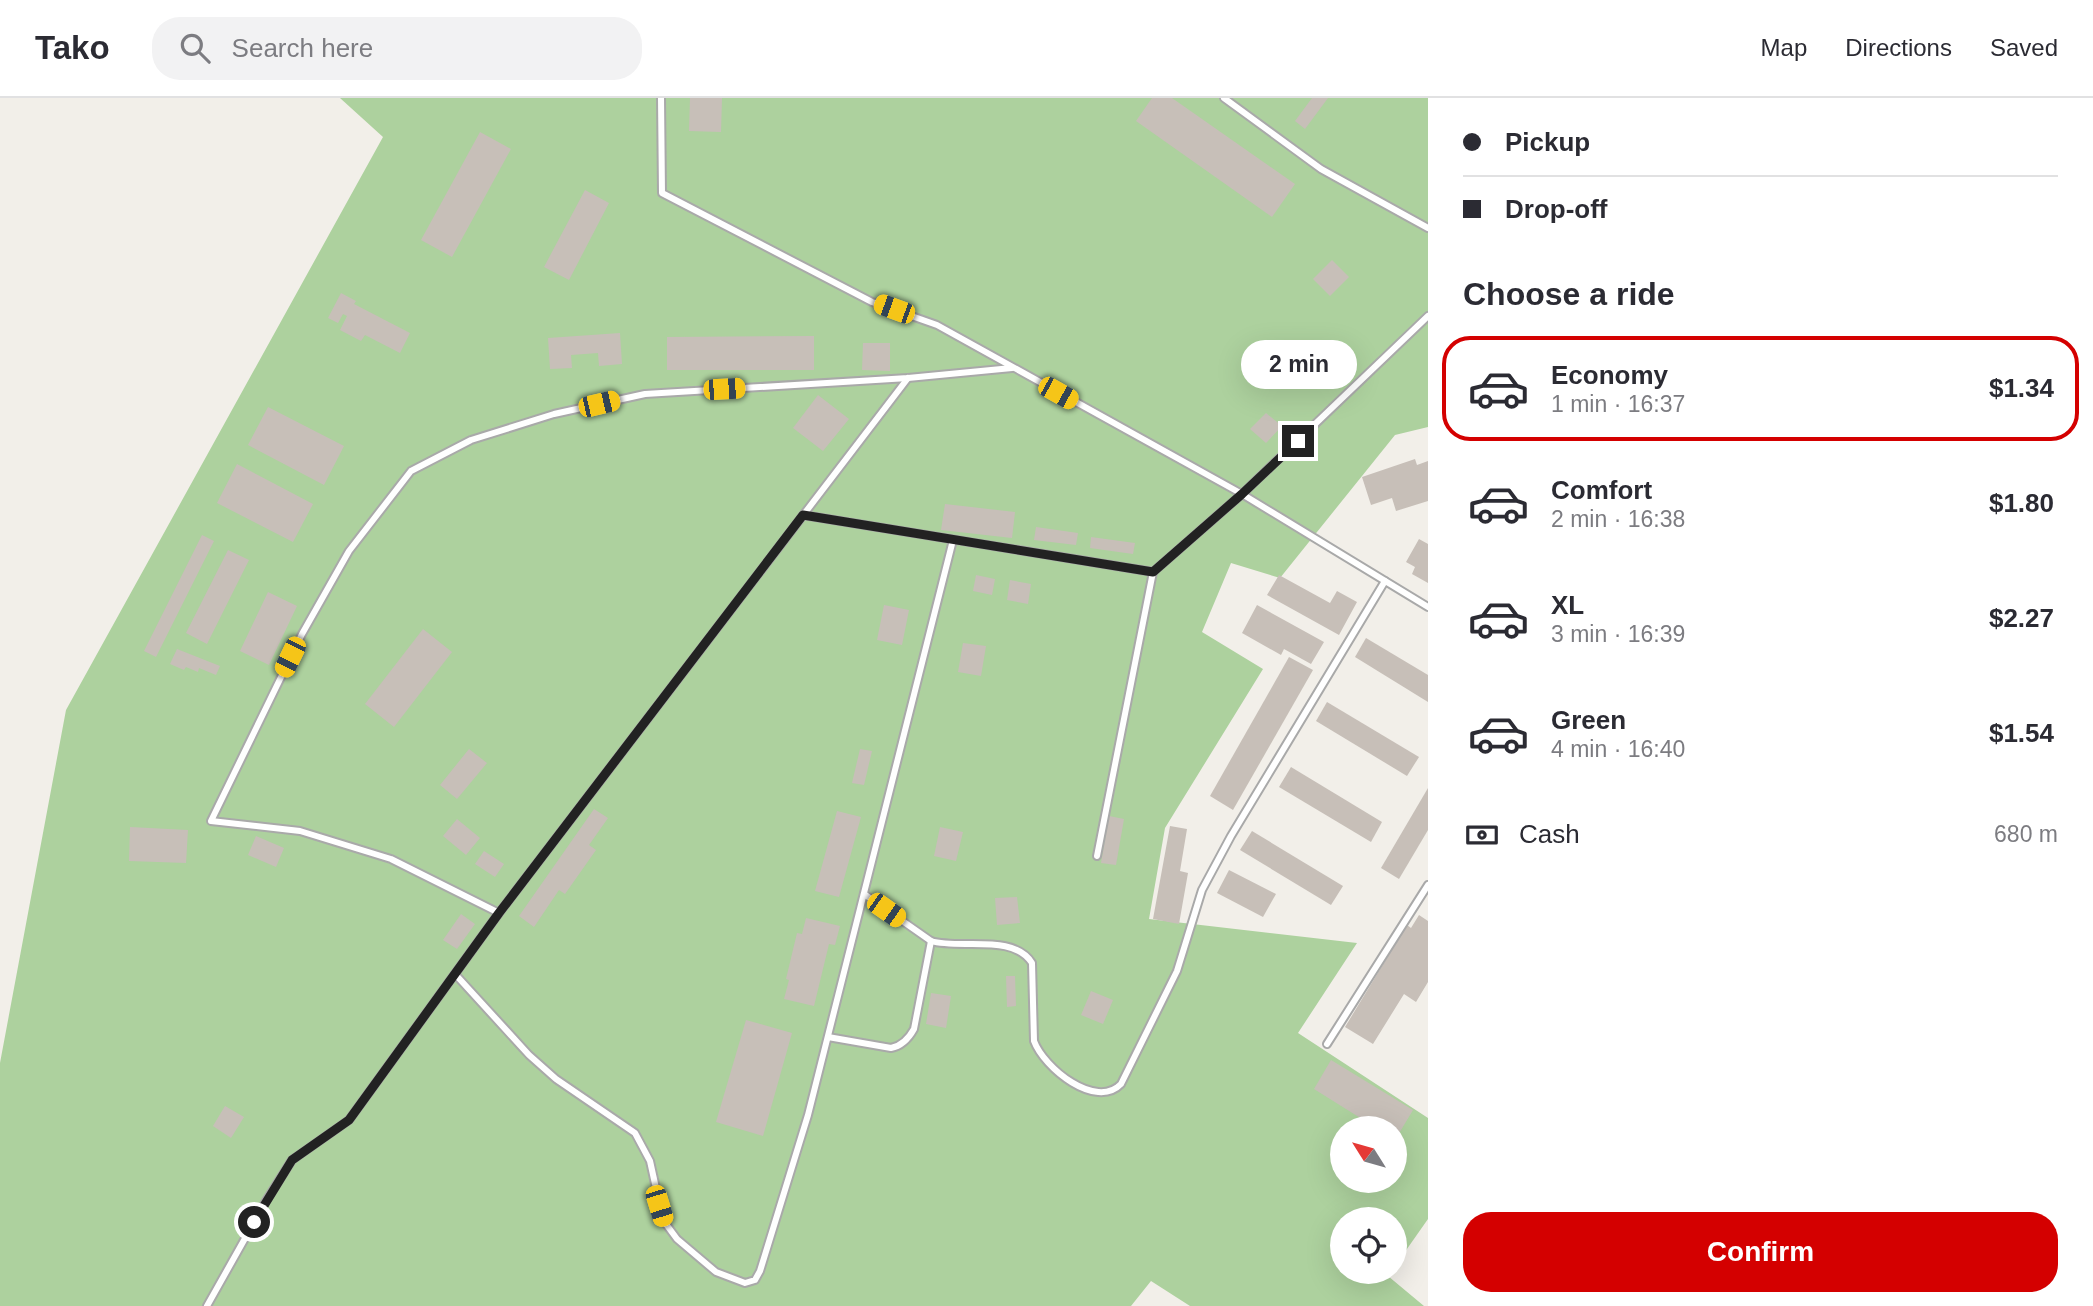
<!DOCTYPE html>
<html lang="en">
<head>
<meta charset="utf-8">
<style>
	body { margin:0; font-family:Arial,sans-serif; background:#f2f2f3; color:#2b2b33; height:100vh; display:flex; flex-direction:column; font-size:26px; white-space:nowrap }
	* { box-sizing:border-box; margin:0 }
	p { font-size:23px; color:#7c7c81 }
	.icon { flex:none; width:38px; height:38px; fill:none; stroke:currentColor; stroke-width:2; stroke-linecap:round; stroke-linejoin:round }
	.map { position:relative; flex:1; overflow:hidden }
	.sheet { display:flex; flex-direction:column; background:#fff; width:665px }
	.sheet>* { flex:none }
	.banner { display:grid; align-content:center; height:154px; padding:0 35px; background:#fff }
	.needle { width:46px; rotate:307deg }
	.buttons { position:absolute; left:1330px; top:1018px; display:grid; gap:14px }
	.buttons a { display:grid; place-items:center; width:77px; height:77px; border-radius:50%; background:#fff; box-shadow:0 7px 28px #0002; font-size:35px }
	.end { position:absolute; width:32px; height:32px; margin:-16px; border:9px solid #222; background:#fff; box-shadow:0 0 0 4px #fff }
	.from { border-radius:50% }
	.bubble { position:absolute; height:49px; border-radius:24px; background:#fff; box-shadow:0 7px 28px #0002; font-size:23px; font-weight:700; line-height:49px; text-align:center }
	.car { position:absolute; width:21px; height:42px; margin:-21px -10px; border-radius:9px; box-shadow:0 0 5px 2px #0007; background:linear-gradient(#f5c518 24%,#345 0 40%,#f5c518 0 76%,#345 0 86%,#f5c518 0) }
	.banner b { display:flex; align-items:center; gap:24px; height:66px; font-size:26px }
	.banner b+b { border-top:2px solid #e1e1e2 }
	.banner i { width:18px; height:18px; background:#2b2b33 }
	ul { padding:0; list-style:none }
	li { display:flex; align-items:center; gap:21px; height:105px; margin:0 14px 10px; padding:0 21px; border:4px solid transparent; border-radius:28px }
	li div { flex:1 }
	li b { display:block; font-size:26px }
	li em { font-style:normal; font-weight:700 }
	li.current { border-color:#d40000 }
	li>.icon { width:63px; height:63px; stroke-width:1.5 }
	h2 { padding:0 35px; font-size:32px; line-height:84px }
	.pay { display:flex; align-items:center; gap:18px; height:77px; padding:0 35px; font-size:26px }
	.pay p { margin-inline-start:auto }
	.cta { display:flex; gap:14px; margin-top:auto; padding:14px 35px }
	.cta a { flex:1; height:80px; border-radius:28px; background:#d40000; color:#fff; font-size:28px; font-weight:700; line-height:80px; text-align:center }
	header { display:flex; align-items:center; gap:42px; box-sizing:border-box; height:98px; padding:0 35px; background:#fff; border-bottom:2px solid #e1e1e2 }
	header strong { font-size:33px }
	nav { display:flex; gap:38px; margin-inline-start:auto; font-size:24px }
	.search { width:490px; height:63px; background:#f2f2f3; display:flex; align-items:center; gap:18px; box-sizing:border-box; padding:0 24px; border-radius:28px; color:#7c7c81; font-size:26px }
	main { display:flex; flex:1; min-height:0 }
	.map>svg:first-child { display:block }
	.forest { fill:#add19e; fill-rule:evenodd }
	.building { fill:#c7bfb8 }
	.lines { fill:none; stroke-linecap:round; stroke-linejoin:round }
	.lane-casing { stroke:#a9a9a9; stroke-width:10 }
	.lane { stroke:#fff; stroke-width:6 }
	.route { stroke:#222; stroke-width:9 }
</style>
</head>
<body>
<header>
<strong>Tako</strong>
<div class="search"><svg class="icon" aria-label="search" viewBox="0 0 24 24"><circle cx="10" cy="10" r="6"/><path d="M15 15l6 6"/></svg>Search here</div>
<nav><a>Map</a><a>Directions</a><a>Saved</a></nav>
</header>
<main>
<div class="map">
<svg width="1428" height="1208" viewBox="0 0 1428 1208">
	<rect width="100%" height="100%" fill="#f2efe9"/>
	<path class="forest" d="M340 0H1428V329L1395 337 1280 480 1231 465 1202 534 1263 571 1165 730 1149 821 1357 845 1298 935 1428 1020V1121L1395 1168V1122H1342V1174H1390L1388 1178 1424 1208H1190L1151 1183 1131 1208H0V965L66 612 383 39ZM1342 1031H1395V1083H1342Z"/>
	<g class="building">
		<polygon points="690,0 722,0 721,34 689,33"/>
		<polygon points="1152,0 1172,0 1295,86 1272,119 1136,23"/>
		<polygon points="1312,0 1328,0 1305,31 1295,23"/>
		<polygon points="480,34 511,51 452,159 421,142"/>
		<polygon points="585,92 609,105 569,182 544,169"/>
		<polygon points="1332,162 1349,179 1330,198 1313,181"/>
		<polygon points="341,195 356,203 354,206 410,235 400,255 365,237 361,243 340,232 347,218 343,216 338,225 328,220"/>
		<polygon points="620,235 622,266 599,268 598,255 571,257 572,270 550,271 548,240"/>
		<polygon points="814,238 814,272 667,272 667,239"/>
		<polygon points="863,245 890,245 890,273 862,272"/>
		<polygon points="818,297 849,321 823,353 793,330"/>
		<polygon points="268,309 344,348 324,387 248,347"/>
		<polygon points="1266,315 1282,328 1266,345 1250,331"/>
		<polygon points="1415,361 1417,367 1428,363 1428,403 1396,413 1392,400 1371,407 1362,379"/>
		<polygon points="237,366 313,406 293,444 217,405"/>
		<polygon points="945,406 1015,414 1012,440 941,432"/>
		<polygon points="1036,429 1078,435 1076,447 1034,442"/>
		<polygon points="202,437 214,443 156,559 144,553"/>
		<polygon points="1091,439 1135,445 1133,456 1090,450"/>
		<polygon points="1419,441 1428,446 1428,485 1412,476 1415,469 1406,464"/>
		<polygon points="228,452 249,462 207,546 186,535"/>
		<polygon points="976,477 995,481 992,497 973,493"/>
		<polygon points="1279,477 1330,505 1337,493 1357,504 1339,537 1267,497"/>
		<polygon points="1010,482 1031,486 1028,506 1007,502"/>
		<polygon points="268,494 297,508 269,567 240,553"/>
		<polygon points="884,507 909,512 902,547 877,542"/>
		<polygon points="1257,507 1324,544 1311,566 1284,551 1281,557 1242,535"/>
		<polygon points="423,531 452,554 394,629 365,606"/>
		<polygon points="1366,540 1428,577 1428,604 1355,559"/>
		<polygon points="963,545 986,548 981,578 958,574"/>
		<polygon points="177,551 220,568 216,577 199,570 198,574 186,569 184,572 170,566"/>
		<polygon points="1289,559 1313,572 1233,712 1210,698"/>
		<polygon points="1327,604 1419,659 1407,678 1316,623"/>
		<polygon points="469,651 487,665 457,701 440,687"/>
		<polygon points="860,651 872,653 864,687 852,685"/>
		<polygon points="1291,669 1382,724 1371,744 1279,689"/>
		<polygon points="1428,690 1428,732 1399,781 1381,770"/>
		<polygon points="594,711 608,720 589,747 596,752 565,796 559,792 534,829 519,818"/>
		<polygon points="837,713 861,719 839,799 815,793"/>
		<polygon points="1109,718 1124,721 1116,767 1101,765"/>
		<polygon points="457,721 480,740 466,757 443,738"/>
		<polygon points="1170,728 1187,731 1180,773 1188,775 1179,826 1153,821"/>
		<polygon points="130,729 188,732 186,765 129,763"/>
		<polygon points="940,729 963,734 956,763 934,758"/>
		<polygon points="1252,733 1343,788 1331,807 1240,752"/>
		<polygon points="256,738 284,750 276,769 248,757"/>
		<polygon points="484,753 504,766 495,779 475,766"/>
		<polygon points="1229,772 1276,796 1263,819 1217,795"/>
		<polygon points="1017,799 1020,825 997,827 995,800"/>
		<polygon points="461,816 475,826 457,851 443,842"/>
		<polygon points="1419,817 1428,823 1428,884 1416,904 1404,896 1373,946 1345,929 1407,827 1411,830"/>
		<polygon points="806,820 840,828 835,847 829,846 814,908 784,901 789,882 786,881 797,835 802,836"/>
		<polygon points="1006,878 1015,878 1016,908 1007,909"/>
		<polygon points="1091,893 1113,902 1103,926 1081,917"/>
		<polygon points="931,895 951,898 946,930 926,926"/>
		<polygon points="746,922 792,935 763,1038 716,1024"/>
		<polygon points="1331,962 1413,1012 1395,1042 1395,1031 1378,1031 1314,991"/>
		<polygon points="225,1008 244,1019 231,1040 213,1028"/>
	</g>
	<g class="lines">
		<defs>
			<g id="lane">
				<polyline points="661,0 662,95 872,204 937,227 1242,396 1428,509"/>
				<polyline points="1224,0 1321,71 1428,130"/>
				<polyline points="803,417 1153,474 1097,758"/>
				<polyline points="1153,474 1242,396 1428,218"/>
				<path d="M864 796 931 843C961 852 1013 835 1032 865L1034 943C1044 970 1096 1012 1121 986L1177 873 1202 792 1231 738 1385 483"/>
				<polyline points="499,815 391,761 300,733 211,723 302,536 349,453 411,373 471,342 554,316 645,296 908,280 1012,270"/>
				<polyline points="455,876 529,957 556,981 635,1035 650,1063 663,1122 677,1141 716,1174 745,1185 755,1182 760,1173 808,1017 953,442"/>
				<path d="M828 939 891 950C902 948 909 940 914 931L931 843"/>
				<polyline points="1327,946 1428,787"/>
				<polyline points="207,1208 266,1103 292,1062 349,1022 499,815 908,280"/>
			</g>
		</defs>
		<use href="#lane" class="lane-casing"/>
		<use href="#lane" class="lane"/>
	</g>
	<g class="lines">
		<polyline class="route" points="254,1124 292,1062 349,1022 499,815 803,417 1153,474 1242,396 1298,343"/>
	</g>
</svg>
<div class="buttons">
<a><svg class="needle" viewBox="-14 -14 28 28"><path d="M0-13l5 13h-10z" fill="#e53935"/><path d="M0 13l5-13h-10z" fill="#7c7c81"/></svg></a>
<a><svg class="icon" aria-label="locate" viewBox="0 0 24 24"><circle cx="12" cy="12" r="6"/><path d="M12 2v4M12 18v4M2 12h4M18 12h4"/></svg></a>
</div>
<i class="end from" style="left:254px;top:1124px"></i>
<i class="end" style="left:1298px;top:343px"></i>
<div class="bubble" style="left:1241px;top:242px;width:116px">2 min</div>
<i class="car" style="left:894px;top:211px;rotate:290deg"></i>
<i class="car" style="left:724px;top:291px;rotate:87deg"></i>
<i class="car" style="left:1058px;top:295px;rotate:119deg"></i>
<i class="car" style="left:599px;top:306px;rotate:77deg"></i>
<i class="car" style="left:290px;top:559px;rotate:206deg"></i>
<i class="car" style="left:886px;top:812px;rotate:125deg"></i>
<i class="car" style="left:659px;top:1108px;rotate:163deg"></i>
</div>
<section class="sheet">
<div class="banner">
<b><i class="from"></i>Pickup</b>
<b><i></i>Drop-off</b>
</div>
<h2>Choose a ride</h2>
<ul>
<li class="current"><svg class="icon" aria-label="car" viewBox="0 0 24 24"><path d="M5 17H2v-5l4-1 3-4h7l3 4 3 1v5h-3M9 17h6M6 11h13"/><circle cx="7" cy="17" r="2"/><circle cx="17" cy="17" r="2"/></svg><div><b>Economy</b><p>1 min · 16:37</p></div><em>$1.34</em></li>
<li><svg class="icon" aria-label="car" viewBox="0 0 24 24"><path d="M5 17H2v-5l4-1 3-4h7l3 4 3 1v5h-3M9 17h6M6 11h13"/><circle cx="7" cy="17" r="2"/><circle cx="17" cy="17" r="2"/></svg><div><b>Comfort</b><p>2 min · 16:38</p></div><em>$1.80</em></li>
<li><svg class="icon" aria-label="car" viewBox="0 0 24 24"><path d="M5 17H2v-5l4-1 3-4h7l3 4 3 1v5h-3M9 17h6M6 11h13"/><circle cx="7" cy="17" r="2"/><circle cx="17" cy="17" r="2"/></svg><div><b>XL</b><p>3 min · 16:39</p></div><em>$2.27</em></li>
<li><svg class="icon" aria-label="car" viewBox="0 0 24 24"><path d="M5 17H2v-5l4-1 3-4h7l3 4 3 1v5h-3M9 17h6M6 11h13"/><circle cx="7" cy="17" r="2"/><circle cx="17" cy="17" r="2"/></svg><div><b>Green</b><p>4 min · 16:40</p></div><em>$1.54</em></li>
</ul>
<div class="pay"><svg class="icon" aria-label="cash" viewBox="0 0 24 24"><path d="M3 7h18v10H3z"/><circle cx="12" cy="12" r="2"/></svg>Cash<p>680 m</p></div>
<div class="cta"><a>Confirm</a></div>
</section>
</main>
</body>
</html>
